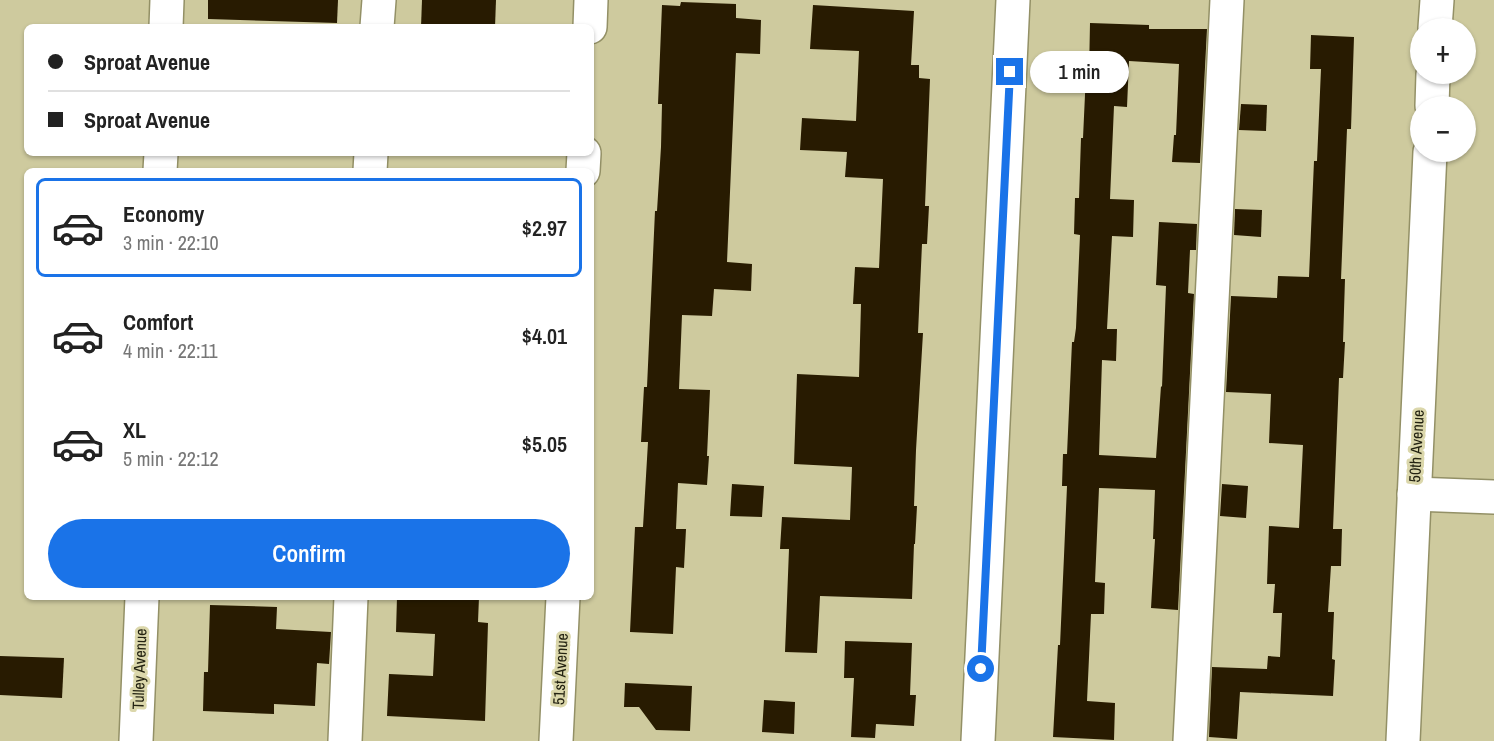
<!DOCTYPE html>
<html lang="en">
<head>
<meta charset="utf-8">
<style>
	body { margin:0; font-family:"Archivo Narrow",sans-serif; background:#f6f6f6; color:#222; height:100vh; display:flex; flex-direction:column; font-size:22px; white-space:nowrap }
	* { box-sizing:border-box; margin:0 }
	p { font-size:20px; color:#767676 }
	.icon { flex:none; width:33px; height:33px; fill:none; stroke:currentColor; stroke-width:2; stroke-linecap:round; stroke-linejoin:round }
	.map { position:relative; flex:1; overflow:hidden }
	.details { position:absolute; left:24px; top:168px; width:570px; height:432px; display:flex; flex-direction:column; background:#fff; border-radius:9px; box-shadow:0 2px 4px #0004 }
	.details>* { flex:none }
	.banner { position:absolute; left:24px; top:24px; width:570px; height:132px; border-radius:9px; box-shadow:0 2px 4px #0004; display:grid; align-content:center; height:132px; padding:0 24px; background:#fff }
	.tools { position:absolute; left:1410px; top:18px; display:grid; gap:12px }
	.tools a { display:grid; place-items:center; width:66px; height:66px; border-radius:50%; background:#fff; box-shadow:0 2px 4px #0004; font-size:30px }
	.end { position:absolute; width:27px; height:27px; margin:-14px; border:8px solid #1a73e8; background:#fff; box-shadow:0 0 0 3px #fff }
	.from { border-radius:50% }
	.bubble { position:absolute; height:42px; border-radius:21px; background:#fff; box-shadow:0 2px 4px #0004; font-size:20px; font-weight:600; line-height:42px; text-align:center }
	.banner b { display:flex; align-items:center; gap:21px; height:57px; font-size:22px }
	.banner b+b { border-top:2px solid #e0e0e0 }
	.banner i { width:15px; height:15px; background:#222 }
	ul { padding:10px 0 0; list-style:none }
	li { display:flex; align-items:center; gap:18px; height:99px; margin:0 12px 9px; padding:0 12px; border:3px solid transparent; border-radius:9px }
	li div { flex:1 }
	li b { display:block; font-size:22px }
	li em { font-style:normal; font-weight:600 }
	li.current { border-color:#1a73e8 }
	li>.icon { width:54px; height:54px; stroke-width:1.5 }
	.button { display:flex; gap:12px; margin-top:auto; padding:12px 24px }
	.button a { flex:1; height:69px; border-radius:36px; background:#1a73e8; color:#fff; font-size:24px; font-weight:600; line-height:69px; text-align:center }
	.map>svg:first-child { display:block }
	.building { fill:#281b01 }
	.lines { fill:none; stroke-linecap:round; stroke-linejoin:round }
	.minor-casing { stroke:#939066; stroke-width:36 }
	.minor { stroke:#fff; stroke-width:33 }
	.route { stroke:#1a73e8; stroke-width:8 }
	.labels { text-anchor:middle; stroke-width:6; stroke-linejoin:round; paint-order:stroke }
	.street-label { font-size:16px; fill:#232211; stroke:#dbd7ab }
</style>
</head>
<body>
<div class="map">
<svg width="1494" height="741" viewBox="0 0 1494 741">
	<rect width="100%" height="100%" fill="#ceca9e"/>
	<g class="building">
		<polygon points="208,0 338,0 337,23 208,19"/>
		<polygon points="422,0 496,0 495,27 421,27"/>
		<polygon points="681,2 736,4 736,18 761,20 760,54 736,53 727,262 752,264 751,291 714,289 712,316 682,315 679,389 710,390 707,456 709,456 707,485 678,483 676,529 686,529 684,568 676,567 673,634 630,632 635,527 643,527 648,442 641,442 644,387 647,387 655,211 657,211 661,147 662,104 658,104 662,5 680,6"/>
		<polygon points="813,5 914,11 911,65 919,65 919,78 930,79 925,206 929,206 927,244 922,244 918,333 923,333 916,450 914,506 917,506 915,544 914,544 912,599 820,596 817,653 785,652 789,549 780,549 782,517 850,520 852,467 794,464 797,374 859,377 861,304 853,304 855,267 879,268 883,179 845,177 847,152 800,150 802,118 856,121 859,51 810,49"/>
		<polygon points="1090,23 1149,25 1149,29 1207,29 1200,163 1172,162 1174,135 1176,135 1179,64 1129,61 1127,107 1114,106 1110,199 1134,200 1133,237 1112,236 1107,329 1117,329 1116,361 1102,360 1099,455 1156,458 1161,386 1162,387 1166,286 1156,285 1159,222 1197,224 1196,250 1190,250 1188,293 1194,294 1178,610 1151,608 1155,539 1153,539 1155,490 1099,488 1095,582 1105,583 1104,614 1091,614 1087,701 1115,703 1114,740 1053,737 1058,645 1060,645 1064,556 1067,486 1062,486 1063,454 1067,454 1072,342 1074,342 1076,328 1080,235 1074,234 1075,198 1079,198 1081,138 1083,138 1086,73 1089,74"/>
		<polygon points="1311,35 1354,37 1351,129 1347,129 1341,279 1345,279 1343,342 1345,342 1343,378 1339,378 1333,529 1342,529 1341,566 1331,566 1328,612 1334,612 1332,659 1335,660 1333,696 1240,692 1237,739 1209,737 1212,667 1267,669 1268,656 1280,657 1282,613 1273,613 1275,584 1267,584 1269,526 1299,528 1303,445 1269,443 1271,394 1226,392 1231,296 1277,298 1278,276 1309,277 1314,161 1317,161 1321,69 1310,69"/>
		<polygon points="1241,104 1267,105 1266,131 1239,130"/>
		<polygon points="1235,209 1262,210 1261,237 1234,235"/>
		<polygon points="732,484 764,486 762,517 730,516"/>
		<polygon points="1222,484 1248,486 1246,518 1220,516"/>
		<polygon points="397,597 479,597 478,622 488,623 485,721 387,716 389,674 433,676 435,634 396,632"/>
		<polygon points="210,605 277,607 276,629 331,632 329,664 317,663 315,706 274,704 274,714 203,711 204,672 208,672"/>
		<polygon points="845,641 912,643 910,695 916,695 914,726 876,724 875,738 851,737 854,678 844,678"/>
		<polygon points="0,656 64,658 62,698 0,695"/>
		<polygon points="625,683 692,686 690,731 656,730 639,707 624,707"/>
		<polygon points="764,700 795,702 794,734 762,732"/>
	</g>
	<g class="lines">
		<defs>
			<g id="minor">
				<polyline points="166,27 167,0"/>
				<polyline points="377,27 379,0"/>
				<polyline points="590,27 591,0"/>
				<polyline points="1435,28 1437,0"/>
				<polyline points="1432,106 1433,74"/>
				<polyline points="160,171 161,153"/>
				<polyline points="370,171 371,153"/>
				<polyline points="583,171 584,153"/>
				<polyline points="1414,494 1494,497"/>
				<polyline points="136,741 142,597"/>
				<polyline points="345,741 351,597"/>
				<polyline points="556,741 563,597"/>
				<polyline points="978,741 1013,0"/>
				<polyline points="1190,741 1227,0"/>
				<polyline points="1403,741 1430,152"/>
			</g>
		</defs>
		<use href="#minor" class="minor-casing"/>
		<use href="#minor" class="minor"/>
	</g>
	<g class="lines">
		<polyline class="route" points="981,669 1010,72"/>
	</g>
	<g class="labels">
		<g class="street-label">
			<text transform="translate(1416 446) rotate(-87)" y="6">50th Avenue</text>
			<text transform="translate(139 669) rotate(-88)" y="6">Tulley Avenue</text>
			<text transform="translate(560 669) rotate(-87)" y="6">51st Avenue</text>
		</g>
	</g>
</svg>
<div class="tools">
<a>+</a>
<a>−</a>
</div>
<i class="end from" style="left:981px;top:669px"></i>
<i class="end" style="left:1010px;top:72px"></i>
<div class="bubble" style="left:1030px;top:51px;width:99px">1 min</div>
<div class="banner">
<b><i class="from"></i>Sproat Avenue</b>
<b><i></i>Sproat Avenue</b>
</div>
<section class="details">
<ul>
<li class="current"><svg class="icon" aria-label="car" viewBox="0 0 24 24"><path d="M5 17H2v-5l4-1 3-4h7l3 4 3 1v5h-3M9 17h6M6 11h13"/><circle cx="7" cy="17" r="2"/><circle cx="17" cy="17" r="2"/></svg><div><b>Economy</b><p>3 min · 22:10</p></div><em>$2.97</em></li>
<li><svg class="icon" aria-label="car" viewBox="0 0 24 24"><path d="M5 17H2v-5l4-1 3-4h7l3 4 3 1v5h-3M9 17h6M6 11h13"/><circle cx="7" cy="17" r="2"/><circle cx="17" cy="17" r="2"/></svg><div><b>Comfort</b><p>4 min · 22:11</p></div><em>$4.01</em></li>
<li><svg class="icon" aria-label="car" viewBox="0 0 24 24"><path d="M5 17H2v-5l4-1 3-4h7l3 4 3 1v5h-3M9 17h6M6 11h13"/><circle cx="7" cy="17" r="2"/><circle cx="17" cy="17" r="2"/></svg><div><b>XL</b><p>5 min · 22:12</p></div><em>$5.05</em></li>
</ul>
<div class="button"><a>Confirm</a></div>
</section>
</div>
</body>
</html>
